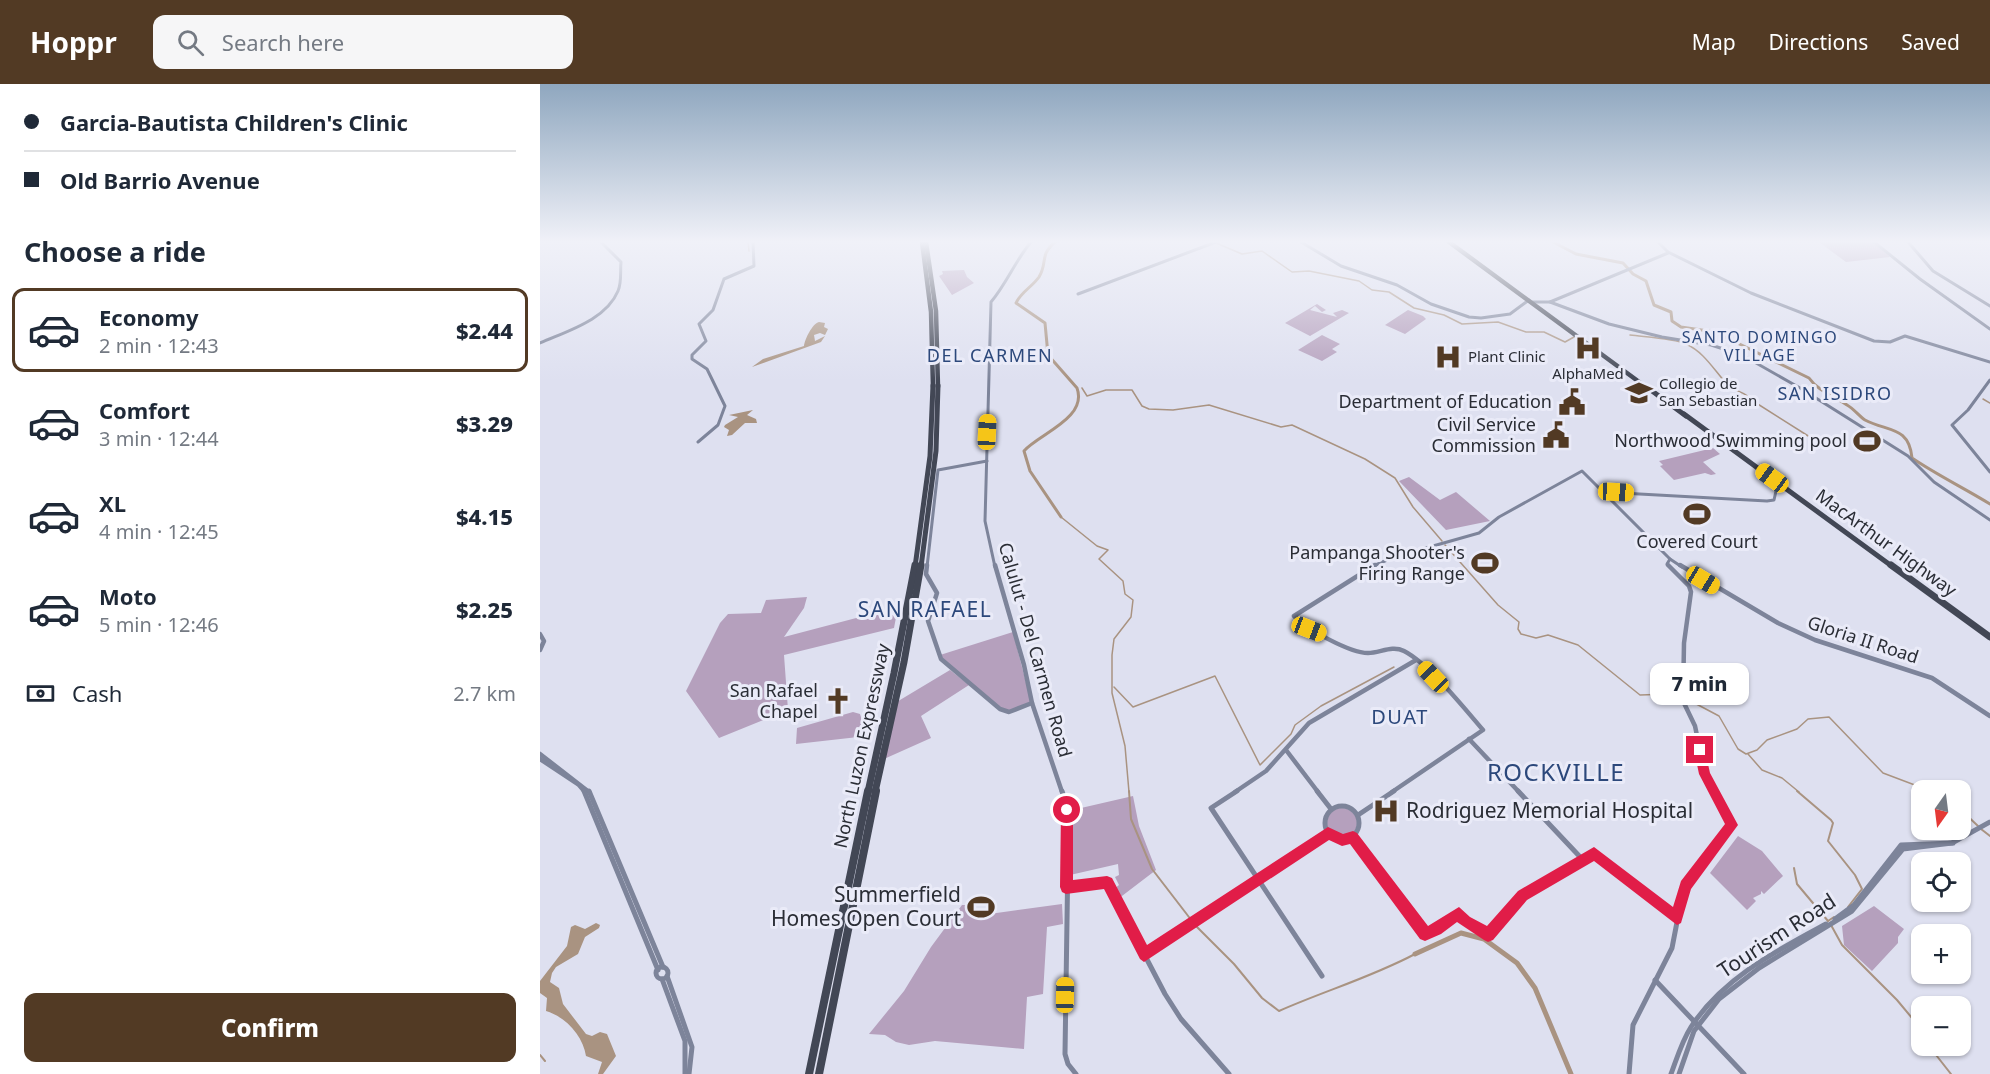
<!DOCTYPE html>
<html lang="en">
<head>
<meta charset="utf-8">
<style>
	body { margin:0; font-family:"Noto Sans",sans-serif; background:#f6f6f7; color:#1f2937; height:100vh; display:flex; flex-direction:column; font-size:22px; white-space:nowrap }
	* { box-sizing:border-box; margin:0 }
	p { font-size:20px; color:#747a83 }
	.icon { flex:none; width:33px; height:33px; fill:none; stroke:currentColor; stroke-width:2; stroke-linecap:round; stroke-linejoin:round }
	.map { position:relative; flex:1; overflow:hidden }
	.details { display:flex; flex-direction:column; background:#fff; width:540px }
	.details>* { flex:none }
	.hud { display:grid; align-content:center; height:132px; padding:0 24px; background:#fff }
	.needle { width:39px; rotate:194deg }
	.fabs { position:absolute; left:1371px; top:696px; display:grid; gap:12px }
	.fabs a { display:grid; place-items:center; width:60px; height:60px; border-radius:12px; background:#fff; box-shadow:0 2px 4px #0004; font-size:30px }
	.end { position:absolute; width:27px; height:27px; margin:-14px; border:8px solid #e11d48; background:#fff; box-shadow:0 0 0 3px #fff }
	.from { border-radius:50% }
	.bubble { position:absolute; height:42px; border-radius:12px; background:#fff; box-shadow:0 2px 4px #0004; font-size:20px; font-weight:800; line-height:42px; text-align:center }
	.car { position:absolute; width:18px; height:36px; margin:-18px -9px; border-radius:8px; box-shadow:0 0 4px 2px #0007; background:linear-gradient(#f5c518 24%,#345 0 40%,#f5c518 0 76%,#345 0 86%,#f5c518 0) }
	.hud b { display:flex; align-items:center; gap:21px; height:57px; font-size:22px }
	.hud b+b { border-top:2px solid #e0e1e3 }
	.hud i { width:15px; height:15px; background:#1f2937 }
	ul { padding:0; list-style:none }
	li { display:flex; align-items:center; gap:18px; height:84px; margin:0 12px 9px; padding:0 12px; border:3px solid transparent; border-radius:12px }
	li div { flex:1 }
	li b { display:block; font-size:22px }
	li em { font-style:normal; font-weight:800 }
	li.active { border-color:#523a24 }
	li>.icon { width:54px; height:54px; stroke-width:1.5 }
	h2 { padding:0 24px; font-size:27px; line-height:72px }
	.pay { display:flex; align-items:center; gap:15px; height:66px; padding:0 24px; font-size:22px }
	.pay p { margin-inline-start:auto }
	.cta { display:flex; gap:12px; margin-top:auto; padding:12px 24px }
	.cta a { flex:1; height:69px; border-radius:12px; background:#523a24; color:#fff; font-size:24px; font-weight:800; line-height:69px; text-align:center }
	header { display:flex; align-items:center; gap:36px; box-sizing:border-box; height:84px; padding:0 30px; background:#523a24; color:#fff }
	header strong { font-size:28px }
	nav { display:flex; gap:33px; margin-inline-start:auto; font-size:21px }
	.search { width:420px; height:54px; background:#f6f6f7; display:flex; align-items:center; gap:15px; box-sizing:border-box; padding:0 21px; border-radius:12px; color:#747a83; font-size:22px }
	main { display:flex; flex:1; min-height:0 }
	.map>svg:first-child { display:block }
	.green { fill:#b5a0bd }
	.water { fill:#a99381 }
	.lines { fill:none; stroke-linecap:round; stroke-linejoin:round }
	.stream-far1 { stroke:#a99381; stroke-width:1.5 }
	.stream { stroke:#a99381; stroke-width:2 }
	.river-far1 { stroke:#a99381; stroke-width:3 }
	.river { stroke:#a99381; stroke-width:5 }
	.secondary-far2 { stroke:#7d849a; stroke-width:3 }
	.secondary-far1 { stroke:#7d849a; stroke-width:4.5 }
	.secondary { stroke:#7d849a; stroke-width:5 }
	.highway-far3 { stroke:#424755; stroke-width:4.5 }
	.highway-far2 { stroke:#424755; stroke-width:5 }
	.highway-far1 { stroke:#424755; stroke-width:7 }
	.highway { stroke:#424755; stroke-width:8 }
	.route { fill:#e11d48 }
	.labels { text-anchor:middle; stroke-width:6; stroke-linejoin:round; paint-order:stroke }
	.far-poi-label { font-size:15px; fill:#2a2d35; stroke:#eaebf8; text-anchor:start }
	.far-neighbourhood-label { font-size:16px; letter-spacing:1.5px; fill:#2c487b; stroke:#eaebf8 }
	.far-quarter-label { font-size:18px; letter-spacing:1.5px; fill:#2c487b; stroke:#eaebf8 }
	.poi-label { font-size:18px; fill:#2a2d35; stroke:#eaebf8; text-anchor:end }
	.street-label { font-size:18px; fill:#2a2d35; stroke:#eaebf8 }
	.neighbourhood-label { font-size:20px; letter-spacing:1.5px; fill:#2c487b; stroke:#eaebf8 }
	.quarter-label { font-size:21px; letter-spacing:1.5px; fill:#2c487b; stroke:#eaebf8 }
	.near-poi-label { font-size:21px; fill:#2a2d35; stroke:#eaebf8; text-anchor:start }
	.near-street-label { font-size:21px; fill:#2a2d35; stroke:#eaebf8 }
	.near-neighbourhood-label { font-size:24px; letter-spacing:1.5px; fill:#2c487b; stroke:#eaebf8 }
</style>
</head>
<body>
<header>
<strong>Hoppr</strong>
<div class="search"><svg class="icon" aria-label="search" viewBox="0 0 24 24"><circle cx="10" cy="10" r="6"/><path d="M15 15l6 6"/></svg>Search here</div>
<nav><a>Map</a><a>Directions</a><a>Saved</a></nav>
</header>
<main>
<section class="details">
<div class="hud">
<b><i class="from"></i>Garcia-Bautista Children's Clinic</b>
<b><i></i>Old Barrio Avenue</b>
</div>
<h2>Choose a ride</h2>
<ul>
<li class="active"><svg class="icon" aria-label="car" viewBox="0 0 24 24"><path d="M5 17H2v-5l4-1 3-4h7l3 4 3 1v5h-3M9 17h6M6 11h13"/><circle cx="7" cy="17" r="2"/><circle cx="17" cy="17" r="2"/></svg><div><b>Economy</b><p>2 min · 12:43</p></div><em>$2.44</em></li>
<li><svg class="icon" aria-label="car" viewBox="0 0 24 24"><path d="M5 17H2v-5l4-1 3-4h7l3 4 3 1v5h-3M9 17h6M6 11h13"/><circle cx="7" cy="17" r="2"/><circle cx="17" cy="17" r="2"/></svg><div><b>Comfort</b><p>3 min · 12:44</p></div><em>$3.29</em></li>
<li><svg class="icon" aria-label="car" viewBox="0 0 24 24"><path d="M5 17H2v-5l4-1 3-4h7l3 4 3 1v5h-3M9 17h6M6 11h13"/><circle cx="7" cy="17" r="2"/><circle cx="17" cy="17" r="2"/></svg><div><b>XL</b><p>4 min · 12:45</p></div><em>$4.15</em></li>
<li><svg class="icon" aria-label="car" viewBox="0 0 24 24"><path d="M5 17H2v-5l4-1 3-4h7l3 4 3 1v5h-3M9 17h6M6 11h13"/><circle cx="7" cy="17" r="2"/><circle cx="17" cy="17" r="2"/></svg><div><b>Moto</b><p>5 min · 12:46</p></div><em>$2.25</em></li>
</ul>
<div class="pay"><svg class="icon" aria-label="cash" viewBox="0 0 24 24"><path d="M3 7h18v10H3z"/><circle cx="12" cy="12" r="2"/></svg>Cash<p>2.7 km</p></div>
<div class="cta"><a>Confirm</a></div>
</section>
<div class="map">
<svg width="1450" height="990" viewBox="0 0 1450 990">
	<rect width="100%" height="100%" fill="#dee0f0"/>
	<g class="green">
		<polygon points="1279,158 1333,158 1350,173 1306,178"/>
		<polygon points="424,186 427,193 434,199 412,211 399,192 403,190 402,187"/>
		<polygon points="777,220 786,226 782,228 775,222 770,226 797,233 793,229 802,226 809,229 770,252 745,239"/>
		<polygon points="868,226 883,232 886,235 865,250 845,241"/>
		<polygon points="782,251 800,260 792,265 797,268 782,277 758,266"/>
		<polygon points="1173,364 1180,370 1163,378 1176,390 1171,391 1165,389 1134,396 1120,382 1123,381 1119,377"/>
		<polygon points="869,393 900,416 916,408 950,437 906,446 859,397"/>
		<polygon points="267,513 264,524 244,553 358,523 354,544 244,571 248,626 179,654 146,607 180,539 188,530 221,529 226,516"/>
		<polygon points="473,548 491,618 474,626 464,626 407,580 400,571"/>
		<polygon points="410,586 429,601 381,632 391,654 344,675 355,619"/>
		<polygon points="313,628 320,630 327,652 256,660 257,644"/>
		<polygon points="593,712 599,742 616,786 578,815 573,806 579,801 575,793 579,791 578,780 530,791 528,727"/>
		<circle cx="802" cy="739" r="15"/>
		<polygon points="1198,752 1222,767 1243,792 1224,810 1221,807 1221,810 1213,814 1216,817 1207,826 1170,789"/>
		<polygon points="522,820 523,840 507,843 503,910 487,913 484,965 395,957 369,961 356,958 345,951 329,950 364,907 391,863 422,821 428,821 433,824 432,826 435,832"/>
		<polygon points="1334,822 1364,845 1358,853 1358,859 1332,887 1304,861 1302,842"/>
	</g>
	<g class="water">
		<path d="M279 238 285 239 284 243 288 245 285 251 280 249 274 251 275 257 285 252 281 258 212 283 223 275 264 262C265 255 272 240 279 238Z"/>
		<polygon points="213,326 207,331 216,335 217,339 205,339 192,351 187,352 189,346 184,343 185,341 198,333 189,331"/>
		<path d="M56 839 60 841 59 844 45 853 38 870 16 883 12 889 10 898 19 904 23 920 46 950 52 952 60 948 67 950 76 972 63 990H58L62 978 46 972C43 952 26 933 6 927L7 914 0 909V897L27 862 31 843 35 841 45 845Z"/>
	</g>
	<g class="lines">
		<g class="stream-far1">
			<polyline points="208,158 209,167"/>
			<polyline points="676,159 702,170 722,167 752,188 769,187 819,197 832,206 849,208 874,224 904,231 922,240 958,238 986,248 1004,248 1025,258 1034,253"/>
			<path d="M1090 251C1105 253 1133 254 1146 260 1164 268 1174 286 1186 299 1193 308 1206 307 1213 317L1273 355"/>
			<polyline points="542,304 547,312 566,306 592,306 602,322 609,325 633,326 669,321 741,343 752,341 825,375 855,394 873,423 902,457"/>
			<polyline points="1443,315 1450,319"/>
			<polyline points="521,433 557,462 568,466 559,475 583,497 585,510 593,516 591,533 574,555 572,571 572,609 585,662 589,708"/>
			<polyline points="905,461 958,521 979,538 978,545 981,550 996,554 1008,551 1038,561 1100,611 1130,610 1140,613"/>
			<polyline points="574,603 593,623 675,592 720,681 751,650 755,641 781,622 854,583"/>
			<polyline points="1145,614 1179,632 1198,665 1206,670 1217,666 1227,656 1257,645 1268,635 1289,633 1343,689 1388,706"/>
			<polyline points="1208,670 1222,686 1242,694 1259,708"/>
		</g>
		<g class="stream">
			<polyline points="589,707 591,735 612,785 652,837"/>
			<polyline points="1257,707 1291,736 1293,739 1288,757 1315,791 1322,805 1308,823"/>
			<polyline points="1420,725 1438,742"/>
			<polyline points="1441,745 1450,752"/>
			<polyline points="1254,784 1257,800 1288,837"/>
			<polyline points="1288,837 1294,833"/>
			<path d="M655 841 694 880 722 914 739 927C784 907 832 893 875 870"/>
			<polyline points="1291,841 1302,861 1357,916 1382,946"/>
			<polyline points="1389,962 1411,990"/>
			<polyline points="0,971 5,977"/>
		</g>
		<g class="river-far1">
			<path d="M515 158C499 172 508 178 499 193 492 203 481 208 476 219L505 239 508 271 537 304C548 334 499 350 484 367L490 387 521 433"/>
			<path d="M1013 158 1036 170 1083 179 1093 190 1106 197 1114 221 1131 228 1132 237 1141 243 1175 248 1269 294C1279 308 1293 311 1307 321 1314 325 1319 332 1325 336 1348 348 1369 342 1372 374 1397 391 1424 404 1450 420"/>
		</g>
		<polyline class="river" points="875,870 921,849 944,855 977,879 995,904 1031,990"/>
		<g class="secondary-far2">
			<polyline points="761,158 801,182 857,201 891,220 929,233 941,234 970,230 989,216"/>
			<polyline points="1118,158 1128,168 1211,209 1334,257 1350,258 1365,252 1450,278"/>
			<polyline points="1334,158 1380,195 1450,245"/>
			<polyline points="1368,158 1393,187 1450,222"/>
			<polyline points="538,210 676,158"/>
			<polyline points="992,218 1010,218 1069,240 1122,253 1171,261 1202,271 1260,304 1368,372 1394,398 1450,436"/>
			<polyline points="1010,218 1128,169"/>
			<path d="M0 259C27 247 66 236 78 207 82 198 80 187 81 178L61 158"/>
			<polyline points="1450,296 1428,326 1412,341 1450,388"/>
			<polyline points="158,358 178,341 185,322 167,285 152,275 152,271 166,257 159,240 173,226 184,195 214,182 213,158"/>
			<polyline points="1063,408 1227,417 1234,416 1236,407 1244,403"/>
			<polyline points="387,483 398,386 447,377"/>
			<path d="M455 483 445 437 451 218C467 199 475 177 491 158"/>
			<polyline points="831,483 854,473 939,449 959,433 1042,387 1130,475 1142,483"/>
			<polyline points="1130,483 1127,480 1130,475"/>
		</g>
		<g class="secondary-far1">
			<polyline points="387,481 386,490 397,509 388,537 401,575 460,625 469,628 492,619"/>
			<polyline points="455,481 484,581 492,619 522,708"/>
			<path d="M835 481 754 532C766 545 810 569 828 569 840 569 852 561 864 567 889 580 924 624 943 646L852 708"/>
			<polyline points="1128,481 1149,502 1151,508 1144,559 1143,617 1155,642 1165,690 1175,708"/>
			<polyline points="1140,481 1238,539 1275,556 1392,594 1450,632"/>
			<polyline points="0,550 4,557 0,566"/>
			<polyline points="929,655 979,708"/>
			<polyline points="746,666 778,708"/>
			<polyline points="0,670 49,708"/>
			<polyline points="0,675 39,701 45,708"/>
			<polyline points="695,708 726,687 769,639 876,576"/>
		</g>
		<g class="secondary">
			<polyline points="44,707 118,886"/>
			<polyline points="49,707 123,883"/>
			<polyline points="522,707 526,719 528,770 525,970 528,980 536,990"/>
			<polyline points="697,707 671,724 782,892"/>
			<polyline points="777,707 791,725"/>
			<polyline points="978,707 1043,776"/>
			<circle cx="802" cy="739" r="17"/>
			<polyline points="818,731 854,707"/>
			<polyline points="813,753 885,850 919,829 926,838 949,851 983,811 1054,769 1137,834"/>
			<polyline points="526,803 567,799 625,910 641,935 689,990"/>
			<polyline points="1295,835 1314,821 1361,761 1413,759"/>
			<polyline points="605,871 788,749"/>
			<circle cx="122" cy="889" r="6"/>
			<polyline points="127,892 152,963 149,990"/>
			<polyline points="122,895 145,957 145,990"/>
			<polyline points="1115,896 1204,990"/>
			<polyline points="1089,990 1093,941 1132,864 1143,807 1192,741 1174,707"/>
			<path d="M1131 990C1137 974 1142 957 1151 943 1183 894 1236 867 1286 840"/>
			<polyline points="1139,990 1154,947 1179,915 1219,884 1312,827 1363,765 1412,759 1450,738"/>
		</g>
		<g class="highway-far3">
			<polyline points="382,158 391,228 393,303"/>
			<polyline points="386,158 396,227 398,303"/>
			<polyline points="909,158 1106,303"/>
		</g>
		<g class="highway-far2">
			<polyline points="1104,301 1146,332"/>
			<polyline points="1144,330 1353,483"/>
			<polyline points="375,483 390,372 393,301"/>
			<polyline points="381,483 396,367 398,301"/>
		</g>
		<g class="highway-far1">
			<polyline points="1351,481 1450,553"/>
			<polyline points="328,708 354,589 375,481"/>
			<polyline points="335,708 364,578 381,481"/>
		</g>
		<g class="highway">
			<polyline points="269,990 328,707"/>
			<polyline points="279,990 336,707"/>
		</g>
	</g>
	<linearGradient id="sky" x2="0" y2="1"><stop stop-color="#8fa7bf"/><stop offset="0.53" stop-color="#f0f1f8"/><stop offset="1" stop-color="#f0f1f8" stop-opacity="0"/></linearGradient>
	<rect width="1450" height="297" fill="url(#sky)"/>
	<polygon class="route" points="1160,661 1164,662 1170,689 1198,741 1151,805 1141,839 1137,841 1054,777 987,816 953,856 948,858 944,856 917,838 901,850 885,857 880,855 810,760 802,762 789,756 604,878 600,875 564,805 526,810 522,808 520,803 521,726 527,721 533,726 533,796 567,792 572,794 607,861 788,743 803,750 813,747 817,749 888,842 919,823 930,833 947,842 978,807 1054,763 1133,823 1141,797 1185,740 1159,690 1154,666"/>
	<defs>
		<symbol id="hospital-bare" viewBox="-9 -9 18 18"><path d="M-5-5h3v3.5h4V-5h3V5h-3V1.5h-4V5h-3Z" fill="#523a24" stroke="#eaebf8" stroke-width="2.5" paint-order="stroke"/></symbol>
		<symbol id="university-bare" viewBox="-9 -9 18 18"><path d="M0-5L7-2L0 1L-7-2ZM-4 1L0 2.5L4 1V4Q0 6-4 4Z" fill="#523a24" stroke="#eaebf8" stroke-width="2.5" paint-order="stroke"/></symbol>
		<symbol id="civic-bare" viewBox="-9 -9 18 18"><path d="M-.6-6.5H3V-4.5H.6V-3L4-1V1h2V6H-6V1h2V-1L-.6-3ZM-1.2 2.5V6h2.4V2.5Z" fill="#523a24" stroke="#eaebf8" stroke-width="2.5" paint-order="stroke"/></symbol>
		<symbol id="stadium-bare" viewBox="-9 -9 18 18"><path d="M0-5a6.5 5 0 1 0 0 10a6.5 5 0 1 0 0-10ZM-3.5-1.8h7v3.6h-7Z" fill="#523a24" stroke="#eaebf8" stroke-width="2.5" paint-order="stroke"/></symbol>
		<symbol id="church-bare" viewBox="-9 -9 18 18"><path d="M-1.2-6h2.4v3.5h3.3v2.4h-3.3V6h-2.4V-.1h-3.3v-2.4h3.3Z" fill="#523a24" stroke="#eaebf8" stroke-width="2.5" paint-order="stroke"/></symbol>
	</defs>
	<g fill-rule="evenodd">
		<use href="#hospital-bare" x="1029" y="245" width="38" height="38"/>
		<use href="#hospital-bare" x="889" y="254" width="38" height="38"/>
		<use href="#university-bare" x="1080" y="290" width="38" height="38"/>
		<use href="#civic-bare" x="1013" y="299" width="38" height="38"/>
		<use href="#civic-bare" x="997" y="332" width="38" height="38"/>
		<use href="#stadium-bare" x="1308" y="338" width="38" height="38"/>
		<use href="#stadium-bare" x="1138" y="411" width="38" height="38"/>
		<use href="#stadium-bare" x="926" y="460" width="38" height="38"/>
		<use href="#church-bare" x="279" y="598" width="38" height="38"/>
		<use href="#hospital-bare" x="827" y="708" width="38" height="38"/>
		<use href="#stadium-bare" x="422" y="804" width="38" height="38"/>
	</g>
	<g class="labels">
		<g class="far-poi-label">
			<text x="928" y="278">Plant Clinic</text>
			<text x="1048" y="295" text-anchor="middle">AlphaMed</text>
			<text x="1119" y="305">Collegio de<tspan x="1119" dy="17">San Sebastian</tspan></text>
		</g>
		<g class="far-neighbourhood-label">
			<text x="1220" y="259">SANTO DOMINGO<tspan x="1220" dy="18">VILLAGE</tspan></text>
		</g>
		<g class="far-quarter-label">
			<text x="450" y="278">DEL CARMEN</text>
			<text x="1295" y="316">SAN ISIDRO</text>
		</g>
		<g class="poi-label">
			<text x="1012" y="324">Department of Education</text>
			<text x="996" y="347">Civil Service<tspan x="996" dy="21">Commission</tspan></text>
			<text x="1307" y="363">Northwood Swimming pool</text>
			<text x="1157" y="464" text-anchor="middle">Covered Court</text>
			<text x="925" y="475">Pampanga Shooter's<tspan x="925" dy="21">Firing Range</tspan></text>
			<text x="278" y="613">San Rafael<tspan x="278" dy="21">Chapel</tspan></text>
		</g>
		<g class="street-label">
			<text transform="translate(1346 459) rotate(36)" y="6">MacArthur Highway</text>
			<text transform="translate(1323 556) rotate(18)" y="6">Gloria II Road</text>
			<text transform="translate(495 566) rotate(74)" y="6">Calulut - Del Carmen Road</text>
			<text transform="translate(322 662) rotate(-78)" y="6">North Luzon Expressway</text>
		</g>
		<g class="neighbourhood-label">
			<text x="860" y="640">DUAT</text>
		</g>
		<g class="quarter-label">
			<text x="385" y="533">SAN RAFAEL</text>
		</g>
		<g class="near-poi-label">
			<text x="866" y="734">Rodriguez Memorial Hospital</text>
			<text x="421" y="818" text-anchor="end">Summerfield<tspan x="421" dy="24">Homes Open Court</tspan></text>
		</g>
		<g class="near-street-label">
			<text transform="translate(1237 852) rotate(-33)" y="7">Tourism Road</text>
		</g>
		<g class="near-neighbourhood-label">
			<text x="1016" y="697">ROCKVILLE</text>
		</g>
	</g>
</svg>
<div class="fabs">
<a><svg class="needle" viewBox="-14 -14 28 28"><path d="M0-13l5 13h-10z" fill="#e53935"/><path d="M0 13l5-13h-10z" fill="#747a83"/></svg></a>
<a><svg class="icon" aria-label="locate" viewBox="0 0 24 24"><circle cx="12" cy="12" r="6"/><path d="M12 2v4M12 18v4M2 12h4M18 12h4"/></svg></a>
<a>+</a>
<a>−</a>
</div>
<i class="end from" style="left:527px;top:726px"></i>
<i class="end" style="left:1160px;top:666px"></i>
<div class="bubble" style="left:1110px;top:579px;width:99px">7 min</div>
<i class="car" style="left:447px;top:348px;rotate:3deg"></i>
<i class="car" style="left:1232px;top:394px;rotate:306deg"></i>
<i class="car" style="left:1076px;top:408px;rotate:93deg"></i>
<i class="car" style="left:1163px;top:496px;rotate:121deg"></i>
<i class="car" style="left:769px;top:545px;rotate:111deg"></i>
<i class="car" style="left:893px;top:593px;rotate:316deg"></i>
<i class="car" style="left:525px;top:911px;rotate:1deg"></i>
</div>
</main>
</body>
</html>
